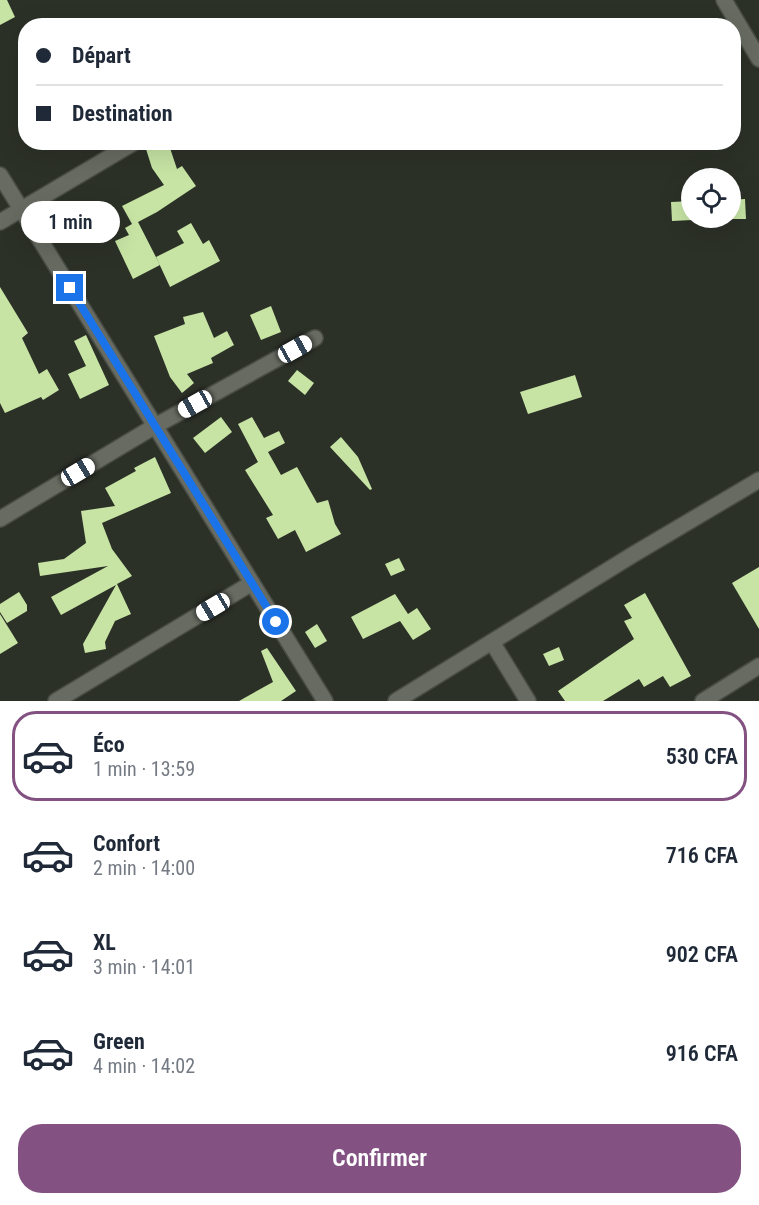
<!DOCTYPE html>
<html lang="fr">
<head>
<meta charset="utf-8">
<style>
	body { margin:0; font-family:"Roboto Condensed",sans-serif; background:#f2f2f3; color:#1f2937; height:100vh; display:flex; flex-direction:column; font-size:22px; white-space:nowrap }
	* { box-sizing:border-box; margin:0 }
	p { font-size:20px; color:#747a83 }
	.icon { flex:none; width:33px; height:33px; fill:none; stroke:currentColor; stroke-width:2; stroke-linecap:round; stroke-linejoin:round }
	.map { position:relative; height:701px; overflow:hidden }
	.details { display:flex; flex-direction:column; background:#fff; flex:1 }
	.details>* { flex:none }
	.guide { position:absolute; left:18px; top:18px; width:723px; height:132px; border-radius:24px; box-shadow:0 6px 24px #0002; display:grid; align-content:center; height:132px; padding:0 18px; background:#fff }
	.tools { position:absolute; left:681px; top:168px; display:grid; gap:12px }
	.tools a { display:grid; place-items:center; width:60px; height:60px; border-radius:50%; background:#fff; box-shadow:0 6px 24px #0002; font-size:30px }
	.end { position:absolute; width:27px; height:27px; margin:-14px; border:8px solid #1a73e8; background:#fff; box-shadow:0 0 0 3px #fff }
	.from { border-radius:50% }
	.bubble { position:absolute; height:42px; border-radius:21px; background:#fff; box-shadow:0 6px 24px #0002; font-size:20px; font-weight:600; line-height:42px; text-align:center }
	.car { position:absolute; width:18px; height:36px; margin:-18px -9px; border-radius:8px; box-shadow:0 0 4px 2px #0007; background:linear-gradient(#fff 24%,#345 0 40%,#fff 0 76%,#345 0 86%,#fff 0) }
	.guide b { display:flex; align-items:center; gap:21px; height:57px; font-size:22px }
	.guide b+b { border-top:2px solid #e0e1e3 }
	.guide i { width:15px; height:15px; background:#1f2937 }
	ul { padding:10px 0 0; list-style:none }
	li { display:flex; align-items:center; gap:18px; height:90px; margin:0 12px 9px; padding:0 6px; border:3px solid transparent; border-radius:24px }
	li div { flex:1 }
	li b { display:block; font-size:22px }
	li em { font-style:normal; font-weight:600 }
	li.current { border-color:#835283 }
	li>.icon { width:54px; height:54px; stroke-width:1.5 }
	.primary-button { display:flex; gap:12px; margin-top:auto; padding:12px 18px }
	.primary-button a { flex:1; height:69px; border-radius:24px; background:#835283; color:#fff; font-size:24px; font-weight:600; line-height:69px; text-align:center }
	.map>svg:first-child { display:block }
	.building { fill:#c7e4a4 }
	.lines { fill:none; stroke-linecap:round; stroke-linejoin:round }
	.minor-casing { stroke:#484c44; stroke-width:18 }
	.minor { stroke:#676b61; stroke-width:15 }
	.route { stroke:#1a73e8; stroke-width:8 }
</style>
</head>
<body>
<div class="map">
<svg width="759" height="701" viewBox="0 0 759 701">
	<rect width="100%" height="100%" fill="#2c3128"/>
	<g class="building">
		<polygon points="0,0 7,0 15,17 0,25"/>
		<polygon points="168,142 177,169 182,166 196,186 157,212 138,222 160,265 133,279 115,241 129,235 125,228 132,224 122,206 164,185 152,168 146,149"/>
		<polygon points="745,199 746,219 730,219 730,200"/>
		<polygon points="692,201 692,220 672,221 671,202"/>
		<polygon points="191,223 203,244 209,240 220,261 170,287 156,257 184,243 177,231"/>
		<polygon points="0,287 28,333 22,338 39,374 47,369 59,390 43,400 41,397 5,413 0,403"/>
		<polygon points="271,306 281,332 261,340 250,315"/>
		<polygon points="203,312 214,338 227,331 234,345 211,358 213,363 187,374 194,383 182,393 170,377 154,336 185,324 183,317"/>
		<polygon points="86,335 109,385 80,399 68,374 86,366 74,341"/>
		<polygon points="297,370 314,383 305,395 288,381"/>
		<polygon points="575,375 582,397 528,414 520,392"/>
		<polygon points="221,417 232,432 205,453 193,438"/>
		<polygon points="252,417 264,438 279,431 285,443 268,452 281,475 297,467 317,503 328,500 335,524 341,534 306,552 295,530 278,539 266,518 273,515 245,470 258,462 238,424"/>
		<polygon points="341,437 358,457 372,489 370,490 330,447"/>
		<polygon points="155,457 171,493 102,523 112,549 132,576 117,584 131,614 115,621 105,642 106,649 85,653 83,644 116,585 61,615 51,597 108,566 40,576 38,563 64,559 86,543 81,511 115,506 105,488 136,471 134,468"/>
		<polygon points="399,558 405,570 391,576 385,564"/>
		<polygon points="759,567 759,629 732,583"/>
		<polygon points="19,592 27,605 27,611 7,623 0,612 0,604"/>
		<polygon points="645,593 691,676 670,687 663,676 644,687 639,679 603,701 565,701 558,691 634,639 624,621 632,618 624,605"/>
		<polygon points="395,594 408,614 417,608 431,629 413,640 400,621 363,639 351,617"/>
		<polygon points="0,614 18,643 0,654"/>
		<polygon points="317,624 327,641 315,648 305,632"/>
		<polygon points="559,647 564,660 549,666 543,654"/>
		<polygon points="267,648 296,691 281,701 239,701 273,682 261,651"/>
	</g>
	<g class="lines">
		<defs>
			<g id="minor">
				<polyline points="724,0 759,59"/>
				<polyline points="0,175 325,701"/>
				<polyline points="0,222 135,142"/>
				<polyline points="0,519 155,426 315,338"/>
				<polyline points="492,642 528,701"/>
				<polyline points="56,701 252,583"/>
				<polyline points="396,701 634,554 759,480"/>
				<polyline points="703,701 759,666"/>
			</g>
		</defs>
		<use href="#minor" class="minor-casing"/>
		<use href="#minor" class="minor"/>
	</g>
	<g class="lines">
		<polyline class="route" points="70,288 276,622"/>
	</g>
</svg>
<div class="tools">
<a><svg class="icon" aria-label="locate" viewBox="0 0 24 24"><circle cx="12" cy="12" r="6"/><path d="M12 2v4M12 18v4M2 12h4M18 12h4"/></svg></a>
</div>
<i class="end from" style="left:276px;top:622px"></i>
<i class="end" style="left:70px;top:288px"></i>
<div class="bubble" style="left:21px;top:201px;width:99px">1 min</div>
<i class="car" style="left:295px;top:349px;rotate:61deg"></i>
<i class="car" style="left:195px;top:404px;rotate:241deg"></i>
<i class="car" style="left:78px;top:472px;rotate:59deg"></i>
<i class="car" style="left:213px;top:607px;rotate:239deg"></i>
<div class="guide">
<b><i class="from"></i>Départ</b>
<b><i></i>Destination</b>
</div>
</div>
<section class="details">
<ul>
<li class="current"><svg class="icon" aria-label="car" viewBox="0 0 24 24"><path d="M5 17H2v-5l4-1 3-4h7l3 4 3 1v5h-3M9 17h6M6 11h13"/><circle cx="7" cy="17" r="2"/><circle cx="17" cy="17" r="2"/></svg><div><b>Éco</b><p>1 min · 13:59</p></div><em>530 CFA</em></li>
<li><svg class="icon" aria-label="car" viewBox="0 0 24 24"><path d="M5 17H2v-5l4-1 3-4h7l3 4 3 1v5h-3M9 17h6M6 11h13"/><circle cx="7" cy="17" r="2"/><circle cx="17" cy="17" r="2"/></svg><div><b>Confort</b><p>2 min · 14:00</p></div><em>716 CFA</em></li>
<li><svg class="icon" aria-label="car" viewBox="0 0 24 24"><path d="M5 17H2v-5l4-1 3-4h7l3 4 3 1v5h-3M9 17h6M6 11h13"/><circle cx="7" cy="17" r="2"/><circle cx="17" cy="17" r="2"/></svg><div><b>XL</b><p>3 min · 14:01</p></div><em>902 CFA</em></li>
<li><svg class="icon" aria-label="car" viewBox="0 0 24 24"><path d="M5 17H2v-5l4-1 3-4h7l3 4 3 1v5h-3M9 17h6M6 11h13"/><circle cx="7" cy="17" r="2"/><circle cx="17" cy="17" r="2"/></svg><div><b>Green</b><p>4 min · 14:02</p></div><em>916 CFA</em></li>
</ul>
<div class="primary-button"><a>Confirmer</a></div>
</section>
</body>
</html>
